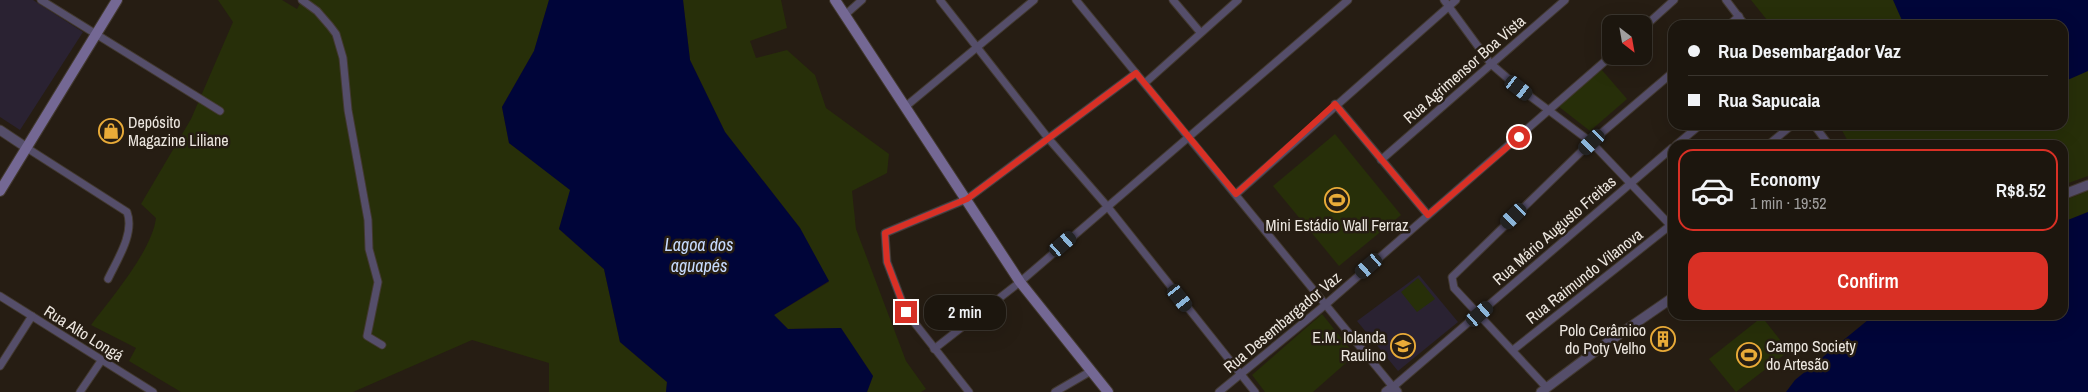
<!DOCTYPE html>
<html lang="en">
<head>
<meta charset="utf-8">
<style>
	body { margin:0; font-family:"Archivo Narrow",sans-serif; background:#29231c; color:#f1f3f6; height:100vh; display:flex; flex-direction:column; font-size:19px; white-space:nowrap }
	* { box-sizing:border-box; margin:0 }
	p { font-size:16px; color:#a09f9e }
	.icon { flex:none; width:28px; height:28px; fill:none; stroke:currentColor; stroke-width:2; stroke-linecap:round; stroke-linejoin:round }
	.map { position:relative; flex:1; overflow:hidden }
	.sheet { position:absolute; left:1668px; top:140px; width:400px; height:180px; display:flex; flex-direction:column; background:#1c160e; border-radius:15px; box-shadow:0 5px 20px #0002,0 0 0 1px #3a352e }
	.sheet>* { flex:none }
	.guide { position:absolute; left:1668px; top:20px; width:400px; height:110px; border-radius:15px; box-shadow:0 5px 20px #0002,0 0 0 1px #3a352e; display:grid; align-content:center; height:110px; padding:0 20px; background:#1c160e }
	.needle { width:32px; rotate:149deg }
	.fabs { position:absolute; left:1602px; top:15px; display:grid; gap:10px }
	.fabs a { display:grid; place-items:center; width:50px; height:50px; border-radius:10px; background:#1c160e; box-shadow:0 5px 20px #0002,0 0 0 1px #3a352e; font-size:25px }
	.end { position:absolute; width:22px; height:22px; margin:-11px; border:6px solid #d93025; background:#fff; box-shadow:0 0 0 2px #fff }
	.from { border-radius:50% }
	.bubble { position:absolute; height:35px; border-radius:15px; background:#1c160e; box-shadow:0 5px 20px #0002,0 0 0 1px #3a352e; font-size:16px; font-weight:600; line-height:35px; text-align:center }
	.car { position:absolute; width:15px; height:30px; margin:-15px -8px; border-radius:6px; box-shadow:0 0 4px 1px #0007; background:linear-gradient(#222 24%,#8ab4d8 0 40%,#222 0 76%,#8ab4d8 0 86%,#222 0) }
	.guide b { display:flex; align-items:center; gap:18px; height:48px; font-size:19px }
	.guide b+b { border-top:1px solid #3a352e }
	.guide i { width:12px; height:12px; background:#f1f3f6 }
	ul { padding:9px 0 0; list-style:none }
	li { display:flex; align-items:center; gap:15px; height:82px; margin:0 10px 8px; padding:0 10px; border:2px solid transparent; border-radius:15px }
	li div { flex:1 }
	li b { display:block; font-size:19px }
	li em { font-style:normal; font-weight:600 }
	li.on { border-color:#d93025 }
	li>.icon { width:45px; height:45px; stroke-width:1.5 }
	.button { display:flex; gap:10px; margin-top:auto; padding:10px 20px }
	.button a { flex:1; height:58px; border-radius:15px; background:#d93025; color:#fff; font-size:20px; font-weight:600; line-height:58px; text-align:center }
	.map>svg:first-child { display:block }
	.education { fill:#2a2232 }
	.green { fill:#272f09 }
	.water { fill:#000539 }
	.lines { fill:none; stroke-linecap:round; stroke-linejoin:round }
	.minor-casing { stroke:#423930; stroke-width:9 }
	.tertiary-casing { stroke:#423930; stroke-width:11 }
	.secondary-casing { stroke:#423930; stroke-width:12 }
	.minor { stroke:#554e6a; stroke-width:7 }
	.tertiary { stroke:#554e6a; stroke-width:9 }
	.secondary { stroke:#746894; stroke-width:10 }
	.route { stroke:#d93025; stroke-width:6 }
	.labels { text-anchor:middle; stroke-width:5; stroke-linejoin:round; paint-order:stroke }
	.street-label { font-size:16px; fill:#ece6df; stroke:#261d13 }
	.poi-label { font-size:16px; fill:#ece6df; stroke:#261d13; text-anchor:start }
	.water-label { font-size:18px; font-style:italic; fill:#c6dafd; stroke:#261d13 }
</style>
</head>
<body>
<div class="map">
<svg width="2088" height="392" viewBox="0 0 2088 392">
	<rect width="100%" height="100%" fill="#261d13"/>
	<g class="education">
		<polygon points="0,0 33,0 83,32 20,130 0,117"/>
		<polygon points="1419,275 1458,322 1398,371 1357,321"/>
	</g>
	<g class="green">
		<path d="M218 0H282L297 9 302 0H549L534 51 502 107 509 143 571 190 559 229 604 269 620 342 667 382 666 392H549V363L472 340 353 392H181L129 361 136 348 91 325C111 298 152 251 156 218L141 204 191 119 233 22Z"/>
		<polygon points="683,0 781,0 787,28 750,41 756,58 787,50 815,75 826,108 889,154 887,173 852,191 856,229 906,361 926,389 921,392 867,392 873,376 841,328 788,329 774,315 829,282 800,228 725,132 690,60"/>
		<polygon points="1751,0 2088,0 2088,176 2063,185 2062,145 1850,145 1839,125 2062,125 2062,25 1771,25"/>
		<polygon points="1601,69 1627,99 1590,131 1558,106"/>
		<polygon points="1335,134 1401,215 1339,266 1273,186"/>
		<polygon points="2088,191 2088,212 2063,222 2063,201"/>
		<polygon points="1418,278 1435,299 1417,312 1401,292"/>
		<polygon points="1322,314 1355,355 1313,392 1265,392 1252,375"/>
		<polygon points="1762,317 1789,351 1736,392 1709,359"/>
	</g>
	<g class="water">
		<polygon points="549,0 683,0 690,60 725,132 800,228 829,281 774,315 788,329 841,328 873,376 867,392 666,392 667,382 620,342 604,269 559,229 570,190 509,143 502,107 534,51"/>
		<polygon points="1893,0 2088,0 2088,71 2063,82 2062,25 1904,25"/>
		<polygon points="2088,212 2088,392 1786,392 1795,380 1874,315 2062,315 2063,222"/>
	</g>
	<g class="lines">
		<defs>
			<g id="minor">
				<polyline points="41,0 220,111"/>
				<polyline points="302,0 317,11 330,26 336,34 343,58 348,110 368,220 369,249 378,282 367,336 382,345"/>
				<polyline points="940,0 1048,138 1107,206 1255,392"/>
				<polyline points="1076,0 1393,387 1672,148"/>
				<polyline points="1173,0 1200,32"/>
				<polyline points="1444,0 1491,64 1519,88 1591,142 1672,227"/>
				<polyline points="1726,0 1745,25"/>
				<polyline points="845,15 862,0"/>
				<polyline points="1729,25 1739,16"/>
				<polyline points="1644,27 1674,0"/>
				<polyline points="1145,83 1238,0"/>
				<polyline points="1335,104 1428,215"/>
				<polyline points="905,107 1034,0"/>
				<polyline points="1814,125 1829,145"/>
				<polyline points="1676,145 1700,125"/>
				<polyline points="1768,145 1792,125"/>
				<path d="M27 148 127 212C135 233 117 260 108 279"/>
				<polyline points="1381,160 1565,0"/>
				<polyline points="1236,194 1456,0"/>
				<polyline points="0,296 153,392"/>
				<polyline points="934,349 1020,282 1348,0"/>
				<polyline points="1513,350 1672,224"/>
				<polyline points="0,366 32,316"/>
				<polyline points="1546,387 1454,288 1452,277 1591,142 1672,73"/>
				<polyline points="80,392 101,361"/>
				<polyline points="969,392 906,312 887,262 885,233 967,199 1136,73"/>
				<polyline points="1055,392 1091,371"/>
				<polyline points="1219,392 1325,305 1611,56"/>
			</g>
			<g id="tertiary">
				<polyline points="0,130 27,148"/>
				<polyline points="2062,195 2088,185"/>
				<polyline points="1386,392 1393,387 1397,392"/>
				<polyline points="1541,392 1601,347 1672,298"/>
			</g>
			<g id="secondary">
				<polyline points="835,0 1020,282 1108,392"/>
				<polyline points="0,191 117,0"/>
			</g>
		</defs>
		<use href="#minor" class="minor-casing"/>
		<use href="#tertiary" class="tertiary-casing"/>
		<use href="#secondary" class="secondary-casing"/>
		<use href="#minor" class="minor"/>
		<use href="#tertiary" class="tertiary"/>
		<use href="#secondary" class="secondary"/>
	</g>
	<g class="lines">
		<polyline class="route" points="906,312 887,262 885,233 967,199 1136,73 1236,194 1335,104 1428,215 1519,137"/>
	</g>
	<defs>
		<symbol id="shop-ring" viewBox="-11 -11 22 22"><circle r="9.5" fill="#261d13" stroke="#e9ab38" stroke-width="1.5"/><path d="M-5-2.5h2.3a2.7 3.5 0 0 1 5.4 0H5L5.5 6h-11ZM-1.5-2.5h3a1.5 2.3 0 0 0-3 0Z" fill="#e9ab38"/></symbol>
		<symbol id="stadium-ring" viewBox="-11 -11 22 22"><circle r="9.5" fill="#261d13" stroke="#e9ab38" stroke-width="1.5"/><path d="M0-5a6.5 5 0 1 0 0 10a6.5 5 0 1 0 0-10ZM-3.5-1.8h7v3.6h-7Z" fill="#e9ab38"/></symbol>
		<symbol id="building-ring" viewBox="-11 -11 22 22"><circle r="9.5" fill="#261d13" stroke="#e9ab38" stroke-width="1.5"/><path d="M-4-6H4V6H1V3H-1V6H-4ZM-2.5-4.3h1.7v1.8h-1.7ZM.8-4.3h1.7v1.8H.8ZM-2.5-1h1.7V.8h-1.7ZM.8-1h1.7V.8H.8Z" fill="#e9ab38"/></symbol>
		<symbol id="school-ring" viewBox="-11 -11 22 22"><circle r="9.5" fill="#261d13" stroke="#e9ab38" stroke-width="1.5"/><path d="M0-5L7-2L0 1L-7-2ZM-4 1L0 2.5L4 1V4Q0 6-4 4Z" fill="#e9ab38"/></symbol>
	</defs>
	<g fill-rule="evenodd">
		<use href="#shop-ring" x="97" y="117" width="28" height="28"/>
		<use href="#stadium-ring" x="1323" y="186" width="28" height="28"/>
		<use href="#building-ring" x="1649" y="325" width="28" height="28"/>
		<use href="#school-ring" x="1389" y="332" width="28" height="28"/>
		<use href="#stadium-ring" x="1735" y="341" width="28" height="28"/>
	</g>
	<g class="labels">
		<g class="street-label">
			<text transform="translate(1464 69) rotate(-41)" y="6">Rua Agrimensor Boa Vista</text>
			<text transform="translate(1554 230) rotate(-41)" y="6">Rua Mário Augusto Freitas</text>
			<text transform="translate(1584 276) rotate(-38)" y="6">Rua Raimundo Vilanova</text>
			<text transform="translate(1282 322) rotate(-40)" y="6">Rua Desembargador Vaz</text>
			<text transform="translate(84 333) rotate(32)" y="6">Rua Alto Longá</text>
		</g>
		<g class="poi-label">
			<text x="128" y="128">Depósito<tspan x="128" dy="18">Magazine Liliane</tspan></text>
			<text x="1337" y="231" text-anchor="middle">Mini Estádio Wall Ferraz</text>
			<text x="1646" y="336" text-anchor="end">Polo Cerâmico<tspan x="1646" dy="18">do Poty Velho</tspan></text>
			<text x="1386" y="343" text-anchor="end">E.M. Iolanda<tspan x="1386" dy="18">Raulino</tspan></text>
			<text x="1766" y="352">Campo Society<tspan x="1766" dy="18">do Artesão</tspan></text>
		</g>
		<g class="water-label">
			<text x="699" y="251">Lagoa dos<tspan x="699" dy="21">aguapés</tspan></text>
		</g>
	</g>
</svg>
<div class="fabs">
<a><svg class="needle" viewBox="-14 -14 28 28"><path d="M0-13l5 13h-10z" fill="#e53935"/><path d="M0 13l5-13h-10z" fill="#a09f9e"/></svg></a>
</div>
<i class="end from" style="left:1519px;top:137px"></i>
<i class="end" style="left:906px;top:312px"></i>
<div class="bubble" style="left:924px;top:295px;width:82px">2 min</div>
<i class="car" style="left:1519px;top:88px;rotate:128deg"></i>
<i class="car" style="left:1592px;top:142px;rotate:226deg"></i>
<i class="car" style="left:1514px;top:216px;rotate:226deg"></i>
<i class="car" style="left:1063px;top:244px;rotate:49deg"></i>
<i class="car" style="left:1369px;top:266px;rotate:229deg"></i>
<i class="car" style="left:1180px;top:298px;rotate:142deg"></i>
<i class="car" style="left:1480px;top:314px;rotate:49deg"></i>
<div class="guide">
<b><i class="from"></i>Rua Desembargador Vaz</b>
<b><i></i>Rua Sapucaia</b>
</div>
<section class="sheet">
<ul>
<li class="on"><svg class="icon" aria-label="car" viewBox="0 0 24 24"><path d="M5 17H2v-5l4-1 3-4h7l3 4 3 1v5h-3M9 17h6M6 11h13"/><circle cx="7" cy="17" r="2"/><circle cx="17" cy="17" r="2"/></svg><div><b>Economy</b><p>1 min · 19:52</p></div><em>R$8.52</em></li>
</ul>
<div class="button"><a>Confirm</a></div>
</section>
</div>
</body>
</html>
